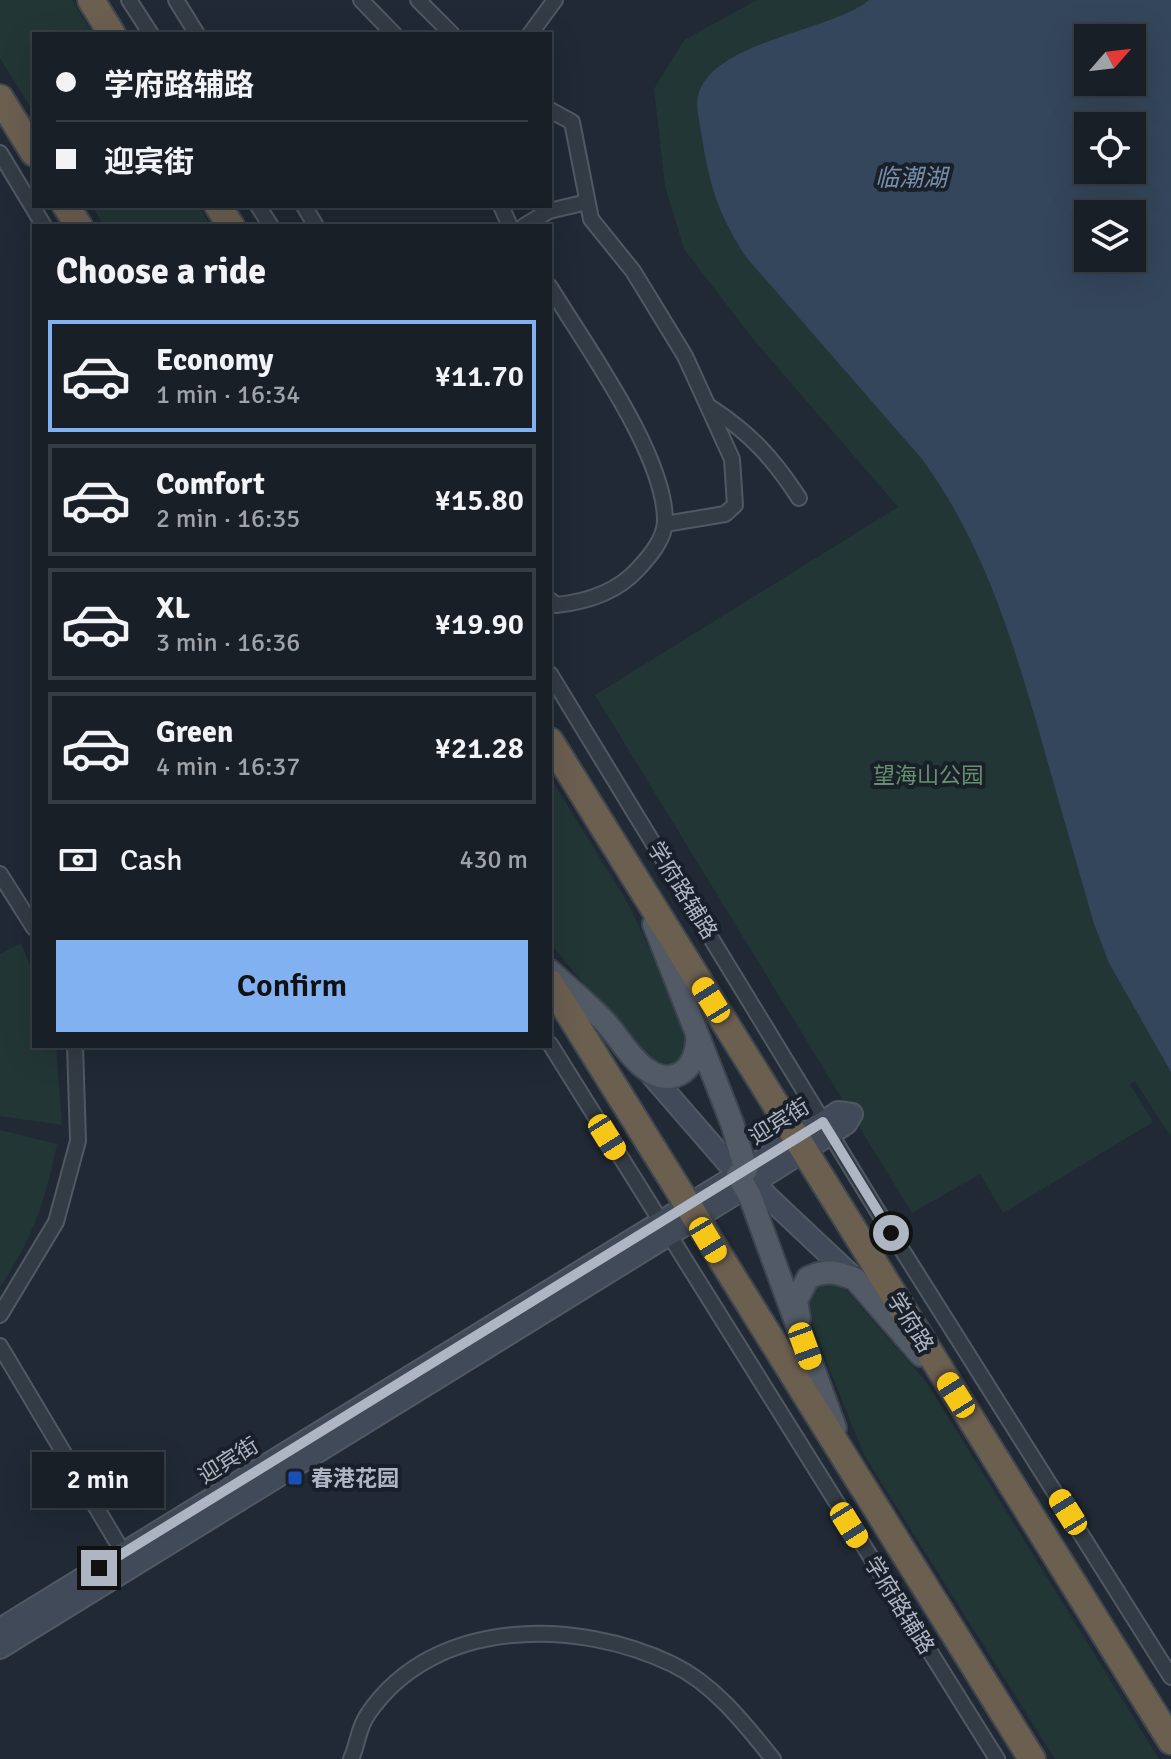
<!DOCTYPE html>
<html lang="en">
<head>
<meta charset="utf-8">
<style>
	body { margin:0; font-family:Signika,"Noto Sans SC",sans-serif; background:#21272f; color:#f1f3f6; height:100vh; display:flex; flex-direction:column; font-size:30px; white-space:nowrap }
	* { box-sizing:border-box; margin:0 }
	p { font-size:26px; color:#9fa2a7 }
	.icon { flex:none; width:44px; height:44px; fill:none; stroke:currentColor; stroke-width:2; stroke-linecap:round; stroke-linejoin:round }
	.map { position:relative; flex:1; overflow:hidden }
	.details { position:absolute; left:32px; top:224px; width:520px; height:824px; display:flex; flex-direction:column; background:#181f27; border-radius:0px; box-shadow:0 8px 32px #0002,0 0 0 2px #363d44 }
	.details>* { flex:none }
	.top-card { position:absolute; left:32px; top:32px; width:520px; height:176px; border-radius:0px; box-shadow:0 8px 32px #0002,0 0 0 2px #363d44; display:grid; align-content:center; height:176px; padding:0 24px; background:#181f27 }
	.needle { width:52px; rotate:62deg }
	.fabs { position:absolute; left:1074px; top:24px; display:grid; gap:16px }
	.fabs a { display:grid; place-items:center; width:72px; height:72px; border-radius:0px; background:#181f27; box-shadow:0 8px 32px #0002,0 0 0 2px #363d44; font-size:40px }
	.end { position:absolute; width:36px; height:36px; margin:-18px; border:10px solid #adb6c2; background:#111; box-shadow:0 0 0 4px #111 }
	.from { border-radius:50% }
	.bubble { position:absolute; height:56px; border-radius:0px; background:#181f27; box-shadow:0 8px 32px #0002,0 0 0 2px #363d44; font-size:26px; font-weight:600; line-height:56px; text-align:center }
	.car { position:absolute; width:24px; height:48px; margin:-24px -12px; border-radius:10px; box-shadow:0 0 6px 2px #0007; background:linear-gradient(#f5c518 24%,#345 0 40%,#f5c518 0 76%,#345 0 86%,#f5c518 0) }
	.top-card b { display:flex; align-items:center; gap:28px; height:76px; font-size:30px }
	.top-card b+b { border-top:2px solid #363d44 }
	.top-card i { width:20px; height:20px; background:#f1f3f6 }
	ul { padding:0; list-style:none }
	li { display:flex; align-items:center; gap:24px; height:112px; margin:0 16px 12px; padding:0 8px; border:4px solid #363d44; border-radius:0px }
	li div { flex:1 }
	li b { display:block; font-size:30px }
	li em { font-style:normal; font-weight:600 }
	li.selected { border-color:#82b1f2 }
	li>.icon { width:72px; height:72px; stroke-width:1.5 }
	h2 { padding:0 24px; font-size:36px; line-height:96px }
	.pay { display:flex; align-items:center; gap:20px; height:88px; padding:0 24px; font-size:30px }
	.pay p { margin-inline-start:auto }
	.action { display:flex; gap:16px; margin-top:auto; padding:16px 24px }
	.action a { flex:1; height:92px; border-radius:0px; background:#82b1f2; color:#111; font-size:32px; font-weight:600; line-height:92px; text-align:center }
	.map>svg:first-child { display:block }
	.green { fill:#233636; fill-rule:evenodd }
	.water { fill:#34465b; fill-rule:evenodd }
	.lines { fill:none; stroke-linecap:round; stroke-linejoin:round }
	.street-casing { stroke:#505963; stroke-width:18 }
	.secondary-casing { stroke:#505963; stroke-width:24 }
	.primary-casing { stroke:#3c444f; stroke-width:26 }
	.highway-casing { stroke:#3e464f; stroke-width:30 }
	.street { stroke:#333b45; stroke-width:14 }
	.secondary { stroke:#414a58; stroke-width:20 }
	.primary { stroke:#515a65; stroke-width:22 }
	.highway { stroke:#6b5f50; stroke-width:26 }
	.route { stroke:#adb6c2; stroke-width:10 }
	.transit-dot { fill:#1a4fb4; stroke:#192029; stroke-width:3 }
	.labels { text-anchor:middle; stroke-width:8; stroke-linejoin:round; paint-order:stroke }
	.park-label { font-size:22px; fill:#66916e; stroke:#192029 }
	.street-label { font-size:22px; fill:#adb6c2; stroke:#192029 }
	.poi-label { font-size:22px; font-weight:bold; fill:#adb6c2; stroke:#192029; text-anchor:start }
	.water-label { font-size:24px; font-style:italic; fill:#768eaa; stroke:#192029 }
</style>
</head>
<body>
<div class="map">
<svg width="1171" height="1759" viewBox="0 0 1171 1759">
	<rect width="100%" height="100%" fill="#202934"/>
	<g class="green">
		<polygon points="0,0 72,0 93,34 34,34 34,113 0,58"/>
		<path d="M757 0H1171V1137L1135 1081 1130 1084 1153 1122 1003 1213 980 1174 912 1213 595 695 898 507 753 339 684 249 665 186 654 89 684 40ZM1088 38H1132V82H1088ZM1088 126H1132V170H1088ZM1088 214H1132V258H1088Z"/>
		<polygon points="92,206 199,206 211,226 104,226"/>
		<polygon points="550,777 630,907 691,1040 692,1047 670,1071 647,1061 550,943"/>
		<polygon points="21,943 34,975 34,1046 56,1046 62,1125 0,1116 0,954"/>
		<path d="M0 1130 57 1144C46 1199 32 1240 0 1287Z"/>
		<polygon points="824,1283 835,1283 847,1291 927,1383 1159,1759 1055,1759 864,1455 805,1308 815,1287"/>
	</g>
	<path class="water" d="M869 0H1171V1072L1109 963 1094 924C1076 860 1057 796 1039 731 1011 635 982 541 922 459L746 257C719 215 710 188 702 138 701 126 695 108 698 96 711 41 833 31 869 0ZM1088 38H1132V82H1088ZM1088 126H1132V170H1088ZM1088 214H1132V258H1088Z"/>
	<g class="lines">
		<defs>
			<g id="street">
				<polyline points="129,0 151,34"/>
				<polyline points="176,0 197,34"/>
				<polyline points="361,0 394,34"/>
				<polyline points="418,0 452,34"/>
				<polyline points="530,34 555,0"/>
				<polyline points="550,110 572,122 591,219 633,271 685,356 732,459 735,505 725,514 665,524"/>
				<polyline points="0,153 44,226"/>
				<polyline points="258,206 271,226"/>
				<polyline points="304,206 316,226"/>
				<polyline points="501,206 510,226"/>
				<polyline points="524,226 549,211 587,202"/>
				<path d="M550 287C585 345 666 455 665 522 664 540 649 557 638 569 617 592 586 602 556 605L550 600"/>
				<path d="M710 407C750 433 773 458 799 498"/>
				<polyline points="550,674 875,1207 1171,1677"/>
				<polyline points="0,874 34,928"/>
				<polyline points="550,1044 997,1759"/>
				<polyline points="0,1315 56,1222 78,1141 75,1046"/>
				<polyline points="0,1346 127,1559"/>
				<path d="M351 1759C358 1744 358 1728 368 1714 434 1617 576 1618 672 1664 714 1684 745 1724 773 1759"/>
			</g>
			<g id="secondary">
				<polyline points="647,1070 738,1175"/>
				<polyline points="748,1174 768,1197 855,1279"/>
				<polyline points="0,1629 823,1122 838,1112 852,1114 846,1124 774,1170 0,1648"/>
			</g>
			<g id="primary">
				<polyline points="654,924 732,1123 746,1170"/>
				<path d="M550 971C568 988 588 1004 605 1022 618 1036 630 1058 646 1069 675 1090 699 1066 697 1036"/>
				<polyline points="738,1175 750,1196 835,1428"/>
				<path d="M799 1318 796 1301 808 1278C825 1269 837 1272 855 1279L921 1355"/>
			</g>
			<g id="highway">
				<polyline points="91,0 112,34"/>
				<polyline points="0,98 34,153"/>
				<polyline points="66,206 79,226"/>
				<polyline points="218,206 231,226"/>
				<polyline points="550,741 1171,1741"/>
				<polyline points="550,983 1032,1759"/>
			</g>
		</defs>
		<use href="#street" class="street-casing"/>
		<use href="#secondary" class="secondary-casing"/>
		<use href="#primary" class="primary-casing"/>
		<use href="#highway" class="highway-casing"/>
		<use href="#street" class="street"/>
		<use href="#secondary" class="secondary"/>
		<use href="#primary" class="primary"/>
		<use href="#highway" class="highway"/>
	</g>
	<g class="lines">
		<polyline class="route" points="99,1568 823,1122 891,1233"/>
	</g>
	<rect class="transit-dot" x="287" y="1470" width="16" height="16" rx="4"/>
	<g class="labels">
		<g class="park-label">
			<text x="928" y="783">望海山公园</text>
		</g>
		<g class="street-label">
			<text transform="translate(683 890) rotate(58)" y="8">学府路辅路</text>
			<text transform="translate(779 1121) rotate(-32)" y="8">迎宾街</text>
			<text transform="translate(911 1322) rotate(58)" y="8">学府路</text>
			<text transform="translate(228 1460) rotate(-32)" y="8">迎宾街</text>
			<text transform="translate(900 1605) rotate(58)" y="8">学府路辅路</text>
		</g>
		<g class="poi-label">
			<text x="311" y="1486">春港花园</text>
		</g>
		<g class="water-label">
			<text x="911" y="186">临潮湖</text>
		</g>
	</g>
</svg>
<div class="fabs">
<a><svg class="needle" viewBox="-14 -14 28 28"><path d="M0-13l5 13h-10z" fill="#e53935"/><path d="M0 13l5-13h-10z" fill="#9fa2a7"/></svg></a>
<a><svg class="icon" aria-label="locate" viewBox="0 0 24 24"><circle cx="12" cy="12" r="6"/><path d="M12 2v4M12 18v4M2 12h4M18 12h4"/></svg></a>
<a><svg class="icon" aria-label="layers" viewBox="0 0 24 24"><path d="M12 4l9 5-9 5-9-5zM3 14l9 5 9-5"/></svg></a>
</div>
<i class="end from" style="left:891px;top:1233px"></i>
<i class="end" style="left:99px;top:1568px"></i>
<div class="bubble" style="left:32px;top:1452px;width:132px">2 min</div>
<i class="car" style="left:711px;top:1000px;rotate:328deg"></i>
<i class="car" style="left:607px;top:1137px;rotate:148deg"></i>
<i class="car" style="left:708px;top:1240px;rotate:149deg"></i>
<i class="car" style="left:805px;top:1346px;rotate:160deg"></i>
<i class="car" style="left:956px;top:1395px;rotate:328deg"></i>
<i class="car" style="left:1068px;top:1512px;rotate:328deg"></i>
<i class="car" style="left:849px;top:1525px;rotate:148deg"></i>
<div class="top-card">
<b><i class="from"></i>学府路辅路</b>
<b><i></i>迎宾街</b>
</div>
<section class="details">
<h2>Choose a ride</h2>
<ul>
<li class="selected"><svg class="icon" aria-label="car" viewBox="0 0 24 24"><path d="M5 17H2v-5l4-1 3-4h7l3 4 3 1v5h-3M9 17h6M6 11h13"/><circle cx="7" cy="17" r="2"/><circle cx="17" cy="17" r="2"/></svg><div><b>Economy</b><p>1 min · 16:34</p></div><em>¥11.70</em></li>
<li><svg class="icon" aria-label="car" viewBox="0 0 24 24"><path d="M5 17H2v-5l4-1 3-4h7l3 4 3 1v5h-3M9 17h6M6 11h13"/><circle cx="7" cy="17" r="2"/><circle cx="17" cy="17" r="2"/></svg><div><b>Comfort</b><p>2 min · 16:35</p></div><em>¥15.80</em></li>
<li><svg class="icon" aria-label="car" viewBox="0 0 24 24"><path d="M5 17H2v-5l4-1 3-4h7l3 4 3 1v5h-3M9 17h6M6 11h13"/><circle cx="7" cy="17" r="2"/><circle cx="17" cy="17" r="2"/></svg><div><b>XL</b><p>3 min · 16:36</p></div><em>¥19.90</em></li>
<li><svg class="icon" aria-label="car" viewBox="0 0 24 24"><path d="M5 17H2v-5l4-1 3-4h7l3 4 3 1v5h-3M9 17h6M6 11h13"/><circle cx="7" cy="17" r="2"/><circle cx="17" cy="17" r="2"/></svg><div><b>Green</b><p>4 min · 16:37</p></div><em>¥21.28</em></li>
</ul>
<div class="pay"><svg class="icon" aria-label="cash" viewBox="0 0 24 24"><path d="M3 7h18v10H3z"/><circle cx="12" cy="12" r="2"/></svg>Cash<p>430 m</p></div>
<div class="action"><a>Confirm</a></div>
</section>
</div>
</body>
</html>
